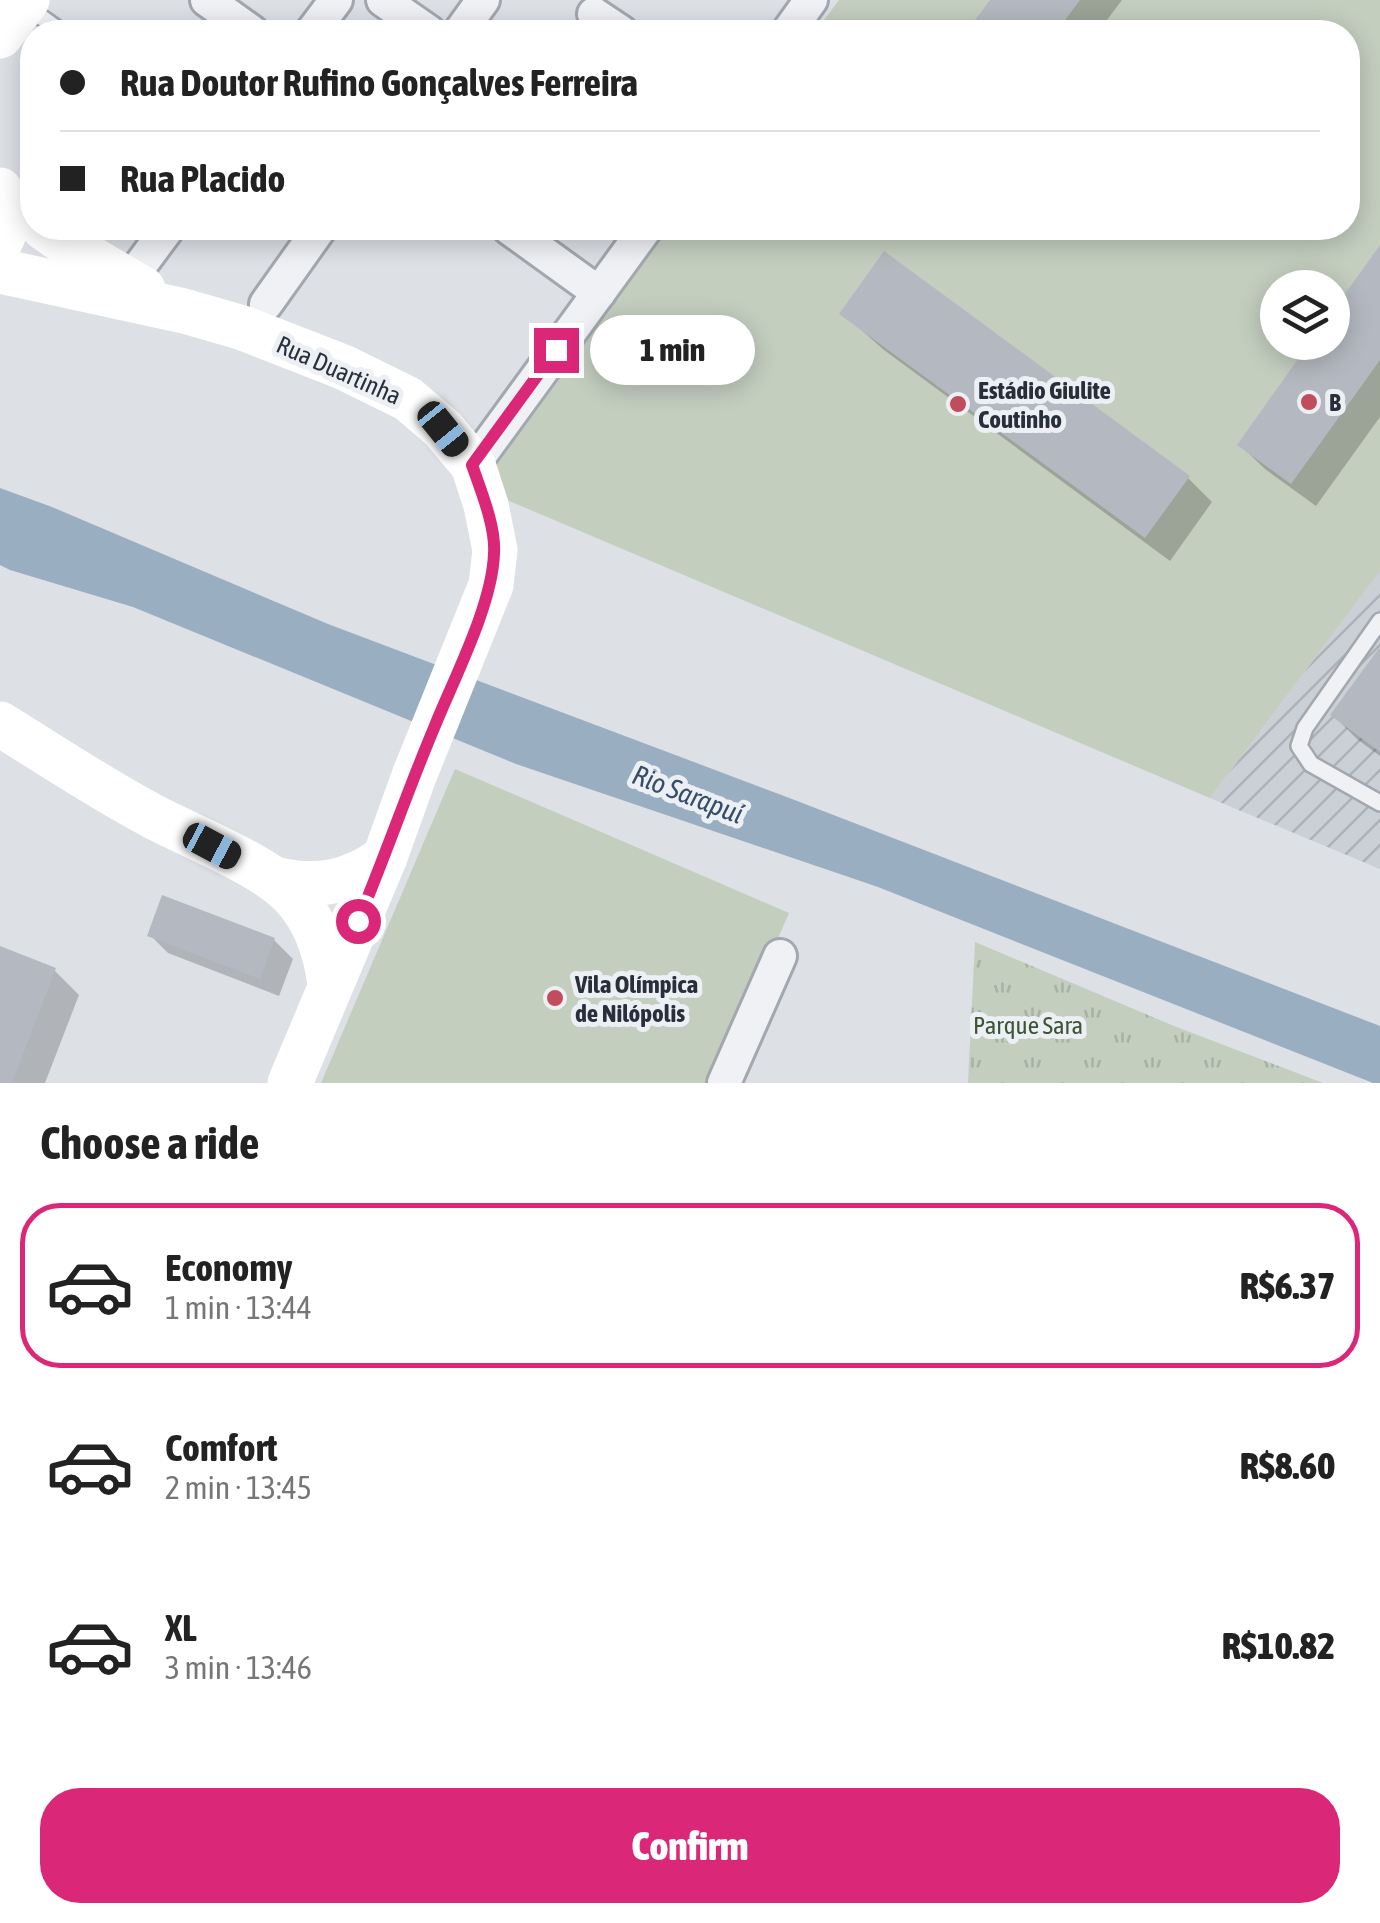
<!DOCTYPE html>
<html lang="en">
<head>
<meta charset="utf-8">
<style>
	body { margin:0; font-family:"Asap Condensed",sans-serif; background:#f6f6f6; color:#222; height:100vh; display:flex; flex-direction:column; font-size:38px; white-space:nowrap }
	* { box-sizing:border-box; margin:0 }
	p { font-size:32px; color:#767676 }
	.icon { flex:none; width:55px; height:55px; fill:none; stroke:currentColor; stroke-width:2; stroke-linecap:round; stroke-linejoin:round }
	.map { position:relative; height:1083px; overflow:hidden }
	.details { display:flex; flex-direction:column; background:#fff; flex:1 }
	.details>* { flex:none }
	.banner { position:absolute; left:20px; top:20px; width:1340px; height:220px; border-radius:40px; box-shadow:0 5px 25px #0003; display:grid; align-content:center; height:220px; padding:0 40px; background:#fff }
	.controls { position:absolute; left:1260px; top:270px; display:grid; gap:20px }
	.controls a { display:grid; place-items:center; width:90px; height:90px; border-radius:50%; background:#fff; box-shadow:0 5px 25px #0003; font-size:50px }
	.end { position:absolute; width:45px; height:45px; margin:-22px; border:12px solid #db2777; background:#fff; box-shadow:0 0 0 5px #fff }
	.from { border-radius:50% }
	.bubble { position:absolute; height:70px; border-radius:35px; background:#fff; box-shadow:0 5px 25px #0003; font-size:32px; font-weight:800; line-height:70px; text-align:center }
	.car { position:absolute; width:30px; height:60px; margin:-30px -15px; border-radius:12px; box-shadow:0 0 8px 2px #0007; background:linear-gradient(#222 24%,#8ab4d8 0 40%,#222 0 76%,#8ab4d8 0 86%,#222 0) }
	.banner b { display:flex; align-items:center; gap:35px; height:95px; font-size:38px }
	.banner b+b { border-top:2px solid #e0e0e0 }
	.banner i { width:25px; height:25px; background:#222 }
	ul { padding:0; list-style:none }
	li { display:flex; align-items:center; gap:30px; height:165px; margin:0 20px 15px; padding:0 20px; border:5px solid transparent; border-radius:40px }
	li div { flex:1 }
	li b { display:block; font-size:38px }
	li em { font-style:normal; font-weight:800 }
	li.active { border-color:#db2777 }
	li>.icon { width:90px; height:90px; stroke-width:1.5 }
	h2 { padding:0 40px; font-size:45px; line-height:120px }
	.action { display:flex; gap:20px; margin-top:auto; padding:20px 40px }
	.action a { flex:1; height:115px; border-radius:40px; background:#db2777; color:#fff; font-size:40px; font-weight:800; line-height:115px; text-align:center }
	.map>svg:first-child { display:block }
	.industrial { fill:url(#industrial-furrows) }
	.green { fill:#c3cebf; fill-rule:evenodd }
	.park { fill:url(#park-tufts) }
	.water { fill:#9aaec2 }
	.shadow { fill:#0003 }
	.building { fill:#b4b9c1 }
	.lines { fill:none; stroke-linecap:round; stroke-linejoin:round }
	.lane-casing { stroke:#a3a7ae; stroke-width:20 }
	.street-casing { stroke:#a3a7ae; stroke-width:38 }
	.lane { stroke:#eff1f4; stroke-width:15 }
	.street { stroke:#eff1f4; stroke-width:32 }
	.secondary { stroke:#fff; stroke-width:45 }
	.route { stroke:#db2777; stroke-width:12 }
	.poi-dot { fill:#c04c5d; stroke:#eceff3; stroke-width:4 }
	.labels { text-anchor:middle; stroke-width:10; stroke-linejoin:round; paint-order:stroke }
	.street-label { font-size:25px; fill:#282e3a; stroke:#eceff3 }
	.poi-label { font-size:25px; font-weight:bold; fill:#282e3a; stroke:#eceff3; text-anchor:start }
	.park-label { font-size:25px; fill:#3c5436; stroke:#eceff3 }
	.water-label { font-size:28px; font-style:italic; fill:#364d6a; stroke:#eceff3 }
</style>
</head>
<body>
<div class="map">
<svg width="1380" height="1083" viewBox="0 0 1380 1083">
	<defs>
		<pattern id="industrial-furrows" width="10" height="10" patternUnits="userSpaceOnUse" patternTransform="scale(2.5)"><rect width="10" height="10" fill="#cbcfd6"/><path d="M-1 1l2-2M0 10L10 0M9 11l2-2" fill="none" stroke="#aeb2b8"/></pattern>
		<pattern id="park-tufts" width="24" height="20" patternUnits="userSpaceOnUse" patternTransform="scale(2.5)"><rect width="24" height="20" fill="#c3cebf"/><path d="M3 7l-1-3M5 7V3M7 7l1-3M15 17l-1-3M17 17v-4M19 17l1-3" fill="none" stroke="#a8b1a5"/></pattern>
	</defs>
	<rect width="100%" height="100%" fill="#dde0e5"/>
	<polygon class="industrial" points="1380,571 1380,869 1210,798"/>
	<g class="green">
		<path d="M839 0H1380V571L1210 798 507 500 492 465 668 228H1348V32H815ZM1278 288H1332V342H1278Z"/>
		<polygon points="455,769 789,913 715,1083 321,1083"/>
	</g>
	<polygon class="park" points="975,942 1174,1026 1323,1083 968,1083"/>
	<polygon class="water" points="0,488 52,507 328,624 792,799 1380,1026 1380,1083 1373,1083 878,887 516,764 133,607 10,570 0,565"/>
	<g class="shadow">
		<polygon points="993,0 1122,0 1098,32 969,32"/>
		<polygon points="1380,249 1380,417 1316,506 1265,469 1240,445 1332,342"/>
		<polygon points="842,313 1188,478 1212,502 1170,561 884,350"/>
		<polygon points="1380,651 1380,756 1357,739 1333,715"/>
		<polygon points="150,935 274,940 293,959 279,996 168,953"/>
		<polygon points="0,949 55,971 79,995 45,1083 0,1083"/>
	</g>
	<g class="building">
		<polygon points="990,0 1080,0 1056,32 966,32"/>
		<polygon points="1380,245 1380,360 1291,484 1237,445 1310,342 1332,342 1332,312"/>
		<polygon points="884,251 1190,476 1145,538 839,314"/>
		<polygon points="1380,647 1380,752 1330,715"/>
		<polygon points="162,895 275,938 260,979 147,936"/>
		<polygon points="0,946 56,968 12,1083 0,1083"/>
	</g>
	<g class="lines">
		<defs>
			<g id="lane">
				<polyline points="27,7 62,32"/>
				<polyline points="1380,621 1305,728 1299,746 1311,764 1380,803"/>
			</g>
			<g id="street">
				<polyline points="207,0 252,32"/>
				<polyline points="383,0 429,32"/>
				<polyline points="594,14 621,32"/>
				<polyline points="312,32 336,0"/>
				<polyline points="460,32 483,0"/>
				<polyline points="788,32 811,0"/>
				<polyline points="509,228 599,293"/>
				<polyline points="128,282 168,228"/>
				<polyline points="266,304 320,228"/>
				<polyline points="473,465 646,228"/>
				<polyline points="724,1083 780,956"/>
			</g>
		</defs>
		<use href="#lane" class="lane-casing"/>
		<use href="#street" class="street-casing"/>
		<use href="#lane" class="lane"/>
		<use href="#street" class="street"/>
		<g class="secondary">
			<polyline points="0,36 27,0"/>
			<path d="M0 190C11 207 10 225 0 242"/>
			<polyline points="44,228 73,248 143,289"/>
			<polyline points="0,271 184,311 243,328 343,367 408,399 443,429 473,465 486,505 495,550 491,585 414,776 385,857 290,1083"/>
			<path d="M0 724C52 756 104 791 158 819 197 839 264 865 292 895 316 920 326 952 330 985"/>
			<path d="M275 879C316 889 351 883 385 857"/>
		</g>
	</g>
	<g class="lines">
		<path class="route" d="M358 921C385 857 407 792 434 728 454 678 492 606 494 554 496 527 481 491 472 465L556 350"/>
	</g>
	<g class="poi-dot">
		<circle cx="1309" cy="402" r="10"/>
		<circle cx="958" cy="404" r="10"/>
		<circle cx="555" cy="998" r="10"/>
	</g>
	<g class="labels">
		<g class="street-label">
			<text transform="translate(339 370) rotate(24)" y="9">Rua Duartinha</text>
		</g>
		<g class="poi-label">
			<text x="978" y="399">Estádio Giulite<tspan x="978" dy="29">Coutinho</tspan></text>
			<text x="1329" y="411">B</text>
			<text x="575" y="993">Vila Olímpica<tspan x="575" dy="29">de Nilópolis</tspan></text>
		</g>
		<g class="park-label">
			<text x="1028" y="1034">Parque Sara</text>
		</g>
		<g class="water-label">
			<text transform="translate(688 794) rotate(21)" y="10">Rio Sarapuí</text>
		</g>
	</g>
</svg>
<div class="controls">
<a><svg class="icon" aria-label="layers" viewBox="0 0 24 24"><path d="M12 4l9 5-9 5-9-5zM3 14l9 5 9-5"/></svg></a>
</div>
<i class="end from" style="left:358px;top:921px"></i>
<i class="end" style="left:556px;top:350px"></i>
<div class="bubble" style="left:590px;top:315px;width:165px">1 min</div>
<i class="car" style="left:443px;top:429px;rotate:141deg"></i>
<i class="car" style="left:212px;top:846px;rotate:118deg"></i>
<div class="banner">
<b><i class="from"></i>Rua Doutor Rufino Gonçalves Ferreira</b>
<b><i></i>Rua Placido</b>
</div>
</div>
<section class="details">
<h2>Choose a ride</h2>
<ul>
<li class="active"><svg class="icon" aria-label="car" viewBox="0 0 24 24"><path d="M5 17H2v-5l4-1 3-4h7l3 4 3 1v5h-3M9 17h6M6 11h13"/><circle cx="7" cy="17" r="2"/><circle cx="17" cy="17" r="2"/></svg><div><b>Economy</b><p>1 min · 13:44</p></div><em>R$6.37</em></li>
<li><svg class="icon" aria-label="car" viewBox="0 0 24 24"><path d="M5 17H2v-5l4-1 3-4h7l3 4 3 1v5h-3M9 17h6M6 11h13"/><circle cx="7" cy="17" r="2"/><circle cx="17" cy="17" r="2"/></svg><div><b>Comfort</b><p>2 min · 13:45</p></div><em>R$8.60</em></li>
<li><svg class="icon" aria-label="car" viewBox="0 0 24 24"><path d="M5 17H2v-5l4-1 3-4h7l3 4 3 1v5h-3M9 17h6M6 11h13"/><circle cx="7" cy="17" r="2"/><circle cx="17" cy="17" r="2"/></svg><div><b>XL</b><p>3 min · 13:46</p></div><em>R$10.82</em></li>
</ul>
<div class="action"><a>Confirm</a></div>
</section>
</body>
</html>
